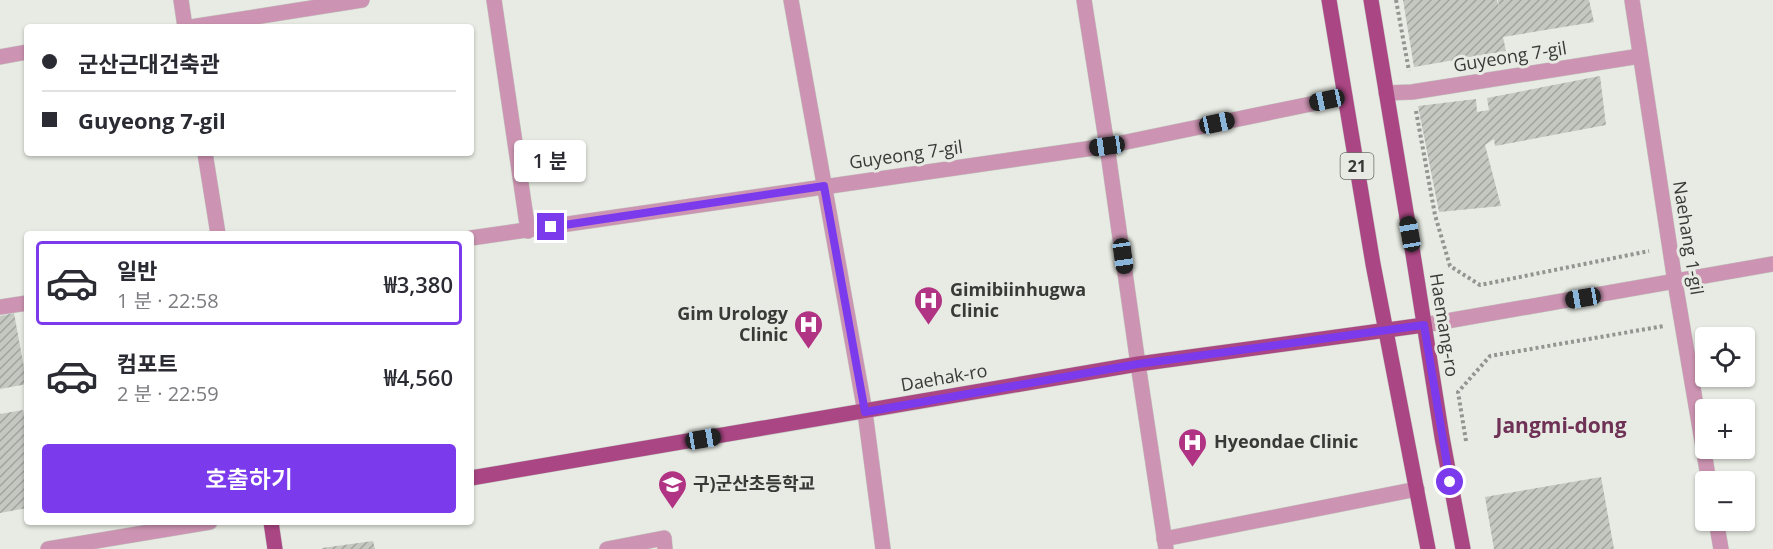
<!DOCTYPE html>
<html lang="ko">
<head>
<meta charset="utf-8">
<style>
	body { margin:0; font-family:"Open Sans","Noto Sans KR",sans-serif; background:#f7f7f7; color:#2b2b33; height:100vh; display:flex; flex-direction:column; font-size:22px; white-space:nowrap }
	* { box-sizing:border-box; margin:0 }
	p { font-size:20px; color:#7c7c81 }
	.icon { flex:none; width:33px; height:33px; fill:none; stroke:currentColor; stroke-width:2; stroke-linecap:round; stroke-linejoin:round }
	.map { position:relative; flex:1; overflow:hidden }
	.drawer { position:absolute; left:24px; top:231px; width:450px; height:294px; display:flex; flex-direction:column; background:#fff; border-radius:6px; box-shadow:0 2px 4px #0004 }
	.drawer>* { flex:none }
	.top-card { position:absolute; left:24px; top:24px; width:450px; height:132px; border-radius:6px; box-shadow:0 2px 4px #0004; display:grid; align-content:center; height:132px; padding:0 18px; background:#fff }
	.fabs { position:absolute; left:1695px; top:327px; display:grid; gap:12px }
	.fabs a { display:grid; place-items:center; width:60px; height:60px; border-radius:6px; background:#fff; box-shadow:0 2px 4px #0004; font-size:30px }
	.end { position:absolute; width:27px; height:27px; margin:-14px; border:8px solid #7c3aed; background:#fff; box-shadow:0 0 0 3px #fff }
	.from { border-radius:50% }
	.bubble { position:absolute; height:42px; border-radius:6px; background:#fff; box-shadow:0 2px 4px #0004; font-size:20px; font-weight:600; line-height:42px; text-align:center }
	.car { position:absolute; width:18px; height:36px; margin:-18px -9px; border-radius:8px; box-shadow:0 0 4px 2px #0007; background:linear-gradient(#222 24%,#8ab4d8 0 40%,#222 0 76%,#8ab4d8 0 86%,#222 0) }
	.top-card b { display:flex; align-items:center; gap:21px; height:57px; font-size:22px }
	.top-card b+b { border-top:2px solid #e1e1e2 }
	.top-card i { width:15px; height:15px; background:#2b2b33 }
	ul { padding:10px 0 0; list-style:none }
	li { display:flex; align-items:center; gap:18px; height:84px; margin:0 12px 9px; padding:0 6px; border:3px solid transparent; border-radius:6px }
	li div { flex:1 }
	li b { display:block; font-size:22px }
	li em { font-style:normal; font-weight:600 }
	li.current { border-color:#7c3aed }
	li>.icon { width:54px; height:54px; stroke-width:1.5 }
	.cta { display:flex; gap:12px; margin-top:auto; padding:12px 18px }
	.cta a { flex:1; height:69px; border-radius:6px; background:#7c3aed; color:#fff; font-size:24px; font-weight:600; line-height:69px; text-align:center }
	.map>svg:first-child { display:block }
	.building { fill:url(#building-hatch) }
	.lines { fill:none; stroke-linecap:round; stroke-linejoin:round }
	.minor-casing { stroke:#c4c8c1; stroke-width:16 }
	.major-casing { stroke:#c4c8c1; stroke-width:16 }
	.path { stroke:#939590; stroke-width:4; stroke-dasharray:3 3; stroke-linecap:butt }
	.minor { stroke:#cc94b2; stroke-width:15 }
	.major { stroke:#aa4683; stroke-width:15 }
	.route { stroke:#7c3aed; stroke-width:8 }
	.labels { text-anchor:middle; stroke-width:6; stroke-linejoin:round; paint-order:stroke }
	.shield { fill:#e7ebe3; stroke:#6d6f6b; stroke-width:1.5 }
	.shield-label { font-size:16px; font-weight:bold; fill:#393a37 }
	.street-label { font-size:18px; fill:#393a37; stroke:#e7ebe3 }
	.poi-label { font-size:18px; font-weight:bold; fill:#393a37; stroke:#e7ebe3; text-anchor:start }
	.quarter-label { font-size:21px; font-weight:bold; fill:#6f3156; stroke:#e7ebe3 }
</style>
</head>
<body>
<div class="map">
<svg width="1773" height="549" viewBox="0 0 1773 549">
	<defs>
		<pattern id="building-hatch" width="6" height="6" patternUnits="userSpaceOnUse" patternTransform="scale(1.5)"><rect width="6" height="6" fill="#c5c8c1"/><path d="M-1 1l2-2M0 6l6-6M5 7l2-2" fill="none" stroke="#a1a39e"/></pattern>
	</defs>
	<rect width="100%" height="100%" fill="#e7ebe3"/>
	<g class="building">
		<polygon points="1403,0 1497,0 1499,8 1498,0 1589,0 1594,22 1503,37 1506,51 1414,67"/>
		<polygon points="1600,76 1606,125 1495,146 1494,139 1485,145 1501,206 1439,212 1418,106 1476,99 1477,112 1489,110 1487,98"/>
		<polygon points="14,313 27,384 0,389 0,316"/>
		<polygon points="23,410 27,431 27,508 0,513 0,414"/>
		<polygon points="1601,477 1614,549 1494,549 1485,497"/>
		<polygon points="373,541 375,549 322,549 322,548"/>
	</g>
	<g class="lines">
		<defs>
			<g id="minor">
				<polyline points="181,0 185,27"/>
				<polyline points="494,0 528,231"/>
				<polyline points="791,0 865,412 883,549"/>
				<polyline points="1084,0 1107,146 1138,364 1166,549"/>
				<polyline points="1632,0 1675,282 1709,482"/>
				<polyline points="191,27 362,0"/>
				<polyline points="0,57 27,52"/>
				<polyline points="1386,93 1412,92 1640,56"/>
				<polyline points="205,153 218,234"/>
				<polyline points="471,238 1107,146 1345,97"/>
				<polyline points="0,307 27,303"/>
				<polyline points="1424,325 1773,264"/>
				<polyline points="1716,520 1721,549"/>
				<polyline points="1164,539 1417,489"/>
				<polyline points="48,549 210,522"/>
				<polyline points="607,549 664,538 665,549"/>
			</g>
			<g id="major">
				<polyline points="1329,0 1373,264 1428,549"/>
				<polyline points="1371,0 1413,254 1442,437 1463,549"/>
				<polyline points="471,478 1138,364 1424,325"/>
				<polyline points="271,522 275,549"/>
			</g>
		</defs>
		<use href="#minor" class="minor-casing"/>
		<use href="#major" class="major-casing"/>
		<g class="path">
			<polyline points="1396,0 1409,71"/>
			<polyline points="1416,111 1435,215 1450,266 1480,285 1649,251"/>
			<polyline points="1466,441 1458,392 1490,356 1664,326"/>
		</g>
		<use href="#minor" class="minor"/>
		<use href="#major" class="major"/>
	</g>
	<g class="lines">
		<polyline class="route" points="551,227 824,186 865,412 1138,364 1424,325 1450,482"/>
	</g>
	<defs>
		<symbol id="hospital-pin" viewBox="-11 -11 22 30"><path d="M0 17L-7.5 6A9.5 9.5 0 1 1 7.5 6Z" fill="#b13484" stroke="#e7ebe3"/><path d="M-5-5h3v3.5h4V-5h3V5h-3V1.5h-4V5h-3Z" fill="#fff"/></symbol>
		<symbol id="school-pin" viewBox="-11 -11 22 30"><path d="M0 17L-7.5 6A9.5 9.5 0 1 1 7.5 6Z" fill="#b13484" stroke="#e7ebe3"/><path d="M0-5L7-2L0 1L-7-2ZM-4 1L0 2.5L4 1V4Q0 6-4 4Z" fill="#fff"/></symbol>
	</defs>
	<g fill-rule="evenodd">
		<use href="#hospital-pin" x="912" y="284" width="33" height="45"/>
		<use href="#hospital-pin" x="792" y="308" width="33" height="45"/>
		<use href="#hospital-pin" x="1176" y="426" width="33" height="45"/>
		<use href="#school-pin" x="656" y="468" width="33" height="45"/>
	</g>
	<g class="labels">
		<rect class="shield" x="1340.5" y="153" width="33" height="26" rx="4.5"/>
		<g class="shield-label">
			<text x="1357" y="172">21</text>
		</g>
		<g class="street-label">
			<text transform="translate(1510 57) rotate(-9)" y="6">Guyeong 7-gil</text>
			<text transform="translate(906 155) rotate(-8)" y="6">Guyeong 7-gil</text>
			<text transform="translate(1688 238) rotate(81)" y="6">Naehang 1-gil</text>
			<text transform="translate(1444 325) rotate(81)" y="6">Haemang-ro</text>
			<text transform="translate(944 378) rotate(-10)" y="6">Daehak-ro</text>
		</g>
		<g class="poi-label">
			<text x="950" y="296">Gimibiinhugwa<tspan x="950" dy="21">Clinic</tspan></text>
			<text x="788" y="320" text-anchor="end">Gim Urology<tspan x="788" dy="21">Clinic</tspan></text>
			<text x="1214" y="448">Hyeondae Clinic</text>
			<text x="693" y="490">구)군산초등학교</text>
		</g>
		<g class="quarter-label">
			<text x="1561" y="433">Jangmi-dong</text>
		</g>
	</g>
</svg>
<div class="fabs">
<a><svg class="icon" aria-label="locate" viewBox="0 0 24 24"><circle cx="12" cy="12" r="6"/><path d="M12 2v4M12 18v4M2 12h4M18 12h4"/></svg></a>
<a>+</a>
<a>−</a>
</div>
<i class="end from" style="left:1450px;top:482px"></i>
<i class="end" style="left:551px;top:227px"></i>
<div class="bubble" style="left:514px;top:140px;width:72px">1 분</div>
<i class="car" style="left:1327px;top:100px;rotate:258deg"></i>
<i class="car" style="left:1217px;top:123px;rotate:78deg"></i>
<i class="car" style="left:1107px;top:146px;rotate:262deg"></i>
<i class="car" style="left:1410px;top:234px;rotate:350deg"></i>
<i class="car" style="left:1123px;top:256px;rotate:172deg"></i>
<i class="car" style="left:1583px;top:298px;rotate:260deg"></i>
<i class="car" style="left:703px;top:439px;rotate:80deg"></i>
<div class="top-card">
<b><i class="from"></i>군산근대건축관</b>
<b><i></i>Guyeong 7-gil</b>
</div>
<section class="drawer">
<ul>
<li class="current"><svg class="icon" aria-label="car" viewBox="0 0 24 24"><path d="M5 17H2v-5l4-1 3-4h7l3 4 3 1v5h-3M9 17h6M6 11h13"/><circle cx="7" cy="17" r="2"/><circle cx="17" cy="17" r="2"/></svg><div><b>일반</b><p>1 분 · 22:58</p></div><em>₩3,380</em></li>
<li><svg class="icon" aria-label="car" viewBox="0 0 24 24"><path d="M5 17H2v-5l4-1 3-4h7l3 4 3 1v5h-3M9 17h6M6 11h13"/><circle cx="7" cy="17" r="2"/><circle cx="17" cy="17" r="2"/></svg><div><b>컴포트</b><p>2 분 · 22:59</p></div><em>₩4,560</em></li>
</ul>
<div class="cta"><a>호출하기</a></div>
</section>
</div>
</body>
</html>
